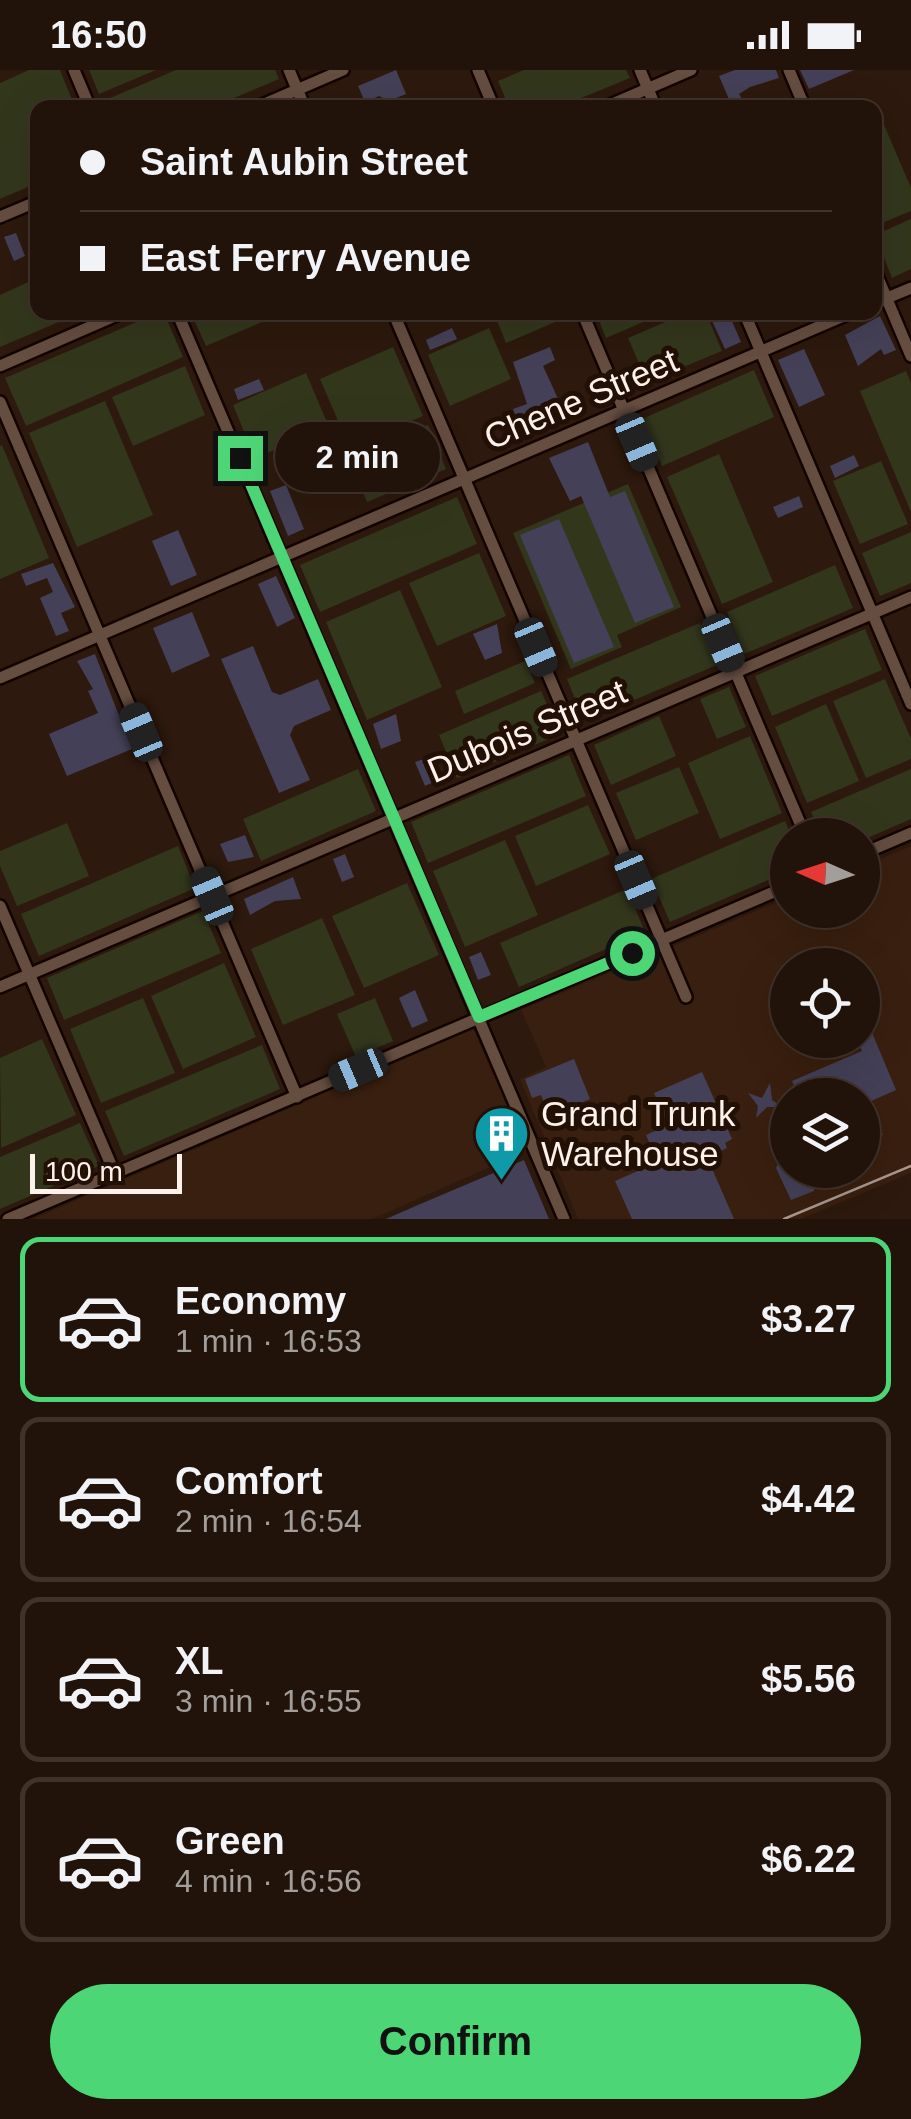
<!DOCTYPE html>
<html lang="en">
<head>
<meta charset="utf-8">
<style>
	body { margin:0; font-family:Arial,sans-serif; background:#2e2018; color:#f1f3f6; height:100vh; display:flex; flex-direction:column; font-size:38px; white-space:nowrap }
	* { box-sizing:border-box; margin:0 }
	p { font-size:32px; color:#a29e9c }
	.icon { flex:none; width:55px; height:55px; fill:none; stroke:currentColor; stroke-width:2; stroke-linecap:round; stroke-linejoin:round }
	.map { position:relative; height:1149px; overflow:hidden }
	.panel { display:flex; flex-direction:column; background:#22130a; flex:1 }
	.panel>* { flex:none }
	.banner { position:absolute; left:30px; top:30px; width:852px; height:220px; border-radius:20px; box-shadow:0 10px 40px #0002,0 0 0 2px #3f322b; display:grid; align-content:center; height:220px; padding:0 50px; background:#22130a }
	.needle { width:65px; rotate:273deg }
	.tools { position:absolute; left:770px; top:748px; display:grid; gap:20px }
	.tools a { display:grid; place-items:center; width:110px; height:110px; border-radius:50%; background:#22130a; box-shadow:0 10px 40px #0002,0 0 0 2px #3f322b; font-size:50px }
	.scale { position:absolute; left:30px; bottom:25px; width:152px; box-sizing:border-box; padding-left:10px; border:5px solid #fdf1eb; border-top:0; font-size:28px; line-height:35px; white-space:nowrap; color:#fdf1eb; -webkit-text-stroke:8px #231005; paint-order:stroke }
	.end { position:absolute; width:45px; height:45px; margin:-22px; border:12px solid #4dd676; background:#111; box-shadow:0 0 0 5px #111 }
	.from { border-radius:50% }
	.bubble { position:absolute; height:70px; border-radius:35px; background:#22130a; box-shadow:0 10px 40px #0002,0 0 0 2px #3f322b; font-size:32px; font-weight:700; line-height:70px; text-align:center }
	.car { position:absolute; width:30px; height:60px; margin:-30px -15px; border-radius:12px; box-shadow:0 0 8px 2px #0007; background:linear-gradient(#222 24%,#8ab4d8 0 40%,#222 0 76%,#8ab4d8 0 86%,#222 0) }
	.banner b { display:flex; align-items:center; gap:35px; height:95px; font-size:38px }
	.banner b+b { border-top:2px solid #3f322b }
	.banner i { width:25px; height:25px; background:#f1f3f6 }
	ul { padding:18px 0 0; list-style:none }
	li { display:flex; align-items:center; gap:30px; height:165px; margin:0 20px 15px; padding:0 30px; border:5px solid #3f322b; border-radius:20px }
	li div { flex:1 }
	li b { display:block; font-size:38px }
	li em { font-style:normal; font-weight:700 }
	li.active { border-color:#4dd676 }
	li>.icon { width:90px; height:90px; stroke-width:1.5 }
	.action { display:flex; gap:20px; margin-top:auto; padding:20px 50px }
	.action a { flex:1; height:115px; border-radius:60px; background:#4dd676; color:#111; font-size:40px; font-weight:700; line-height:115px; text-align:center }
	.status { display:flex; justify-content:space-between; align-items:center; height:70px; padding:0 50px; background:#22130a; direction:ltr }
	.status svg { height:28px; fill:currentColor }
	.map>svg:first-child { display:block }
	.built { fill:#391f0f; fill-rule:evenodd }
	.green { fill:#32371c }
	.building { fill:#444057 }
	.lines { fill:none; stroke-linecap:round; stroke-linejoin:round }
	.minor-casing { stroke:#140400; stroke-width:16 }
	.minor { stroke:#654d40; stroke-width:11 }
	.rail { stroke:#a89890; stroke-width:2.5 }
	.route { stroke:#4dd676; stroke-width:12 }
	.labels { text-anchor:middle; stroke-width:10; stroke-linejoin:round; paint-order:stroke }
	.street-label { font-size:35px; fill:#fdf1eb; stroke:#231005 }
	.poi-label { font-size:35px; fill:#fdf1eb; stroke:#231005; text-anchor:start }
</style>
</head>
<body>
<div class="status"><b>16:50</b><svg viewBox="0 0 49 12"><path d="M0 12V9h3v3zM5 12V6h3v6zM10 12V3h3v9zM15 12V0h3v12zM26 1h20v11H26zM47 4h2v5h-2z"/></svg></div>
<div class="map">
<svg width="911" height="1149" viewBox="0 0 911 1149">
	<rect width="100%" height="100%" fill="#2d190d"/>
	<g class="built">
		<path d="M911 776V1103L801 1149H578L520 1009 546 997 521 940 787 828 788 840H862L863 796ZM788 895H862V970H788ZM788 1025H862V1100H788Z"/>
		<polygon points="473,958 527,1081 372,1149 33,1149"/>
	</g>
	<g class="green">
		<polygon points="29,0 60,0 75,37 38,38 37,113 0,129 0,13"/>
		<polygon points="89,0 156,0 99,24"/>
		<polygon points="176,0 275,0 279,9 213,37 106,37 103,31"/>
		<polygon points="524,0 626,0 630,8 559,37 509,37 498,11"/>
		<polygon points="879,43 911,118 911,141 875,156 875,45"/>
		<polygon points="911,149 911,199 892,208 875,165"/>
		<polygon points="37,208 38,242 80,243 0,277 0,225"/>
		<polygon points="689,242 706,243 722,281 647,312 628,268"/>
		<polygon points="158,243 164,243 183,287 26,356 5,308"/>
		<polygon points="191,243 283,243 206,276"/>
		<polygon points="494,243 567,243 569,246 506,273"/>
		<polygon points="596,243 656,243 657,246 606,268"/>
		<polygon points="489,258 511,309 450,336 428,285"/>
		<polygon points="393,277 423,346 350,378 320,309"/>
		<polygon points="185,296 205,345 133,376 112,327"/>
		<polygon points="754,300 774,347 662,396 642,349"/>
		<polygon points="906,301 911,313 911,442 860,321"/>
		<polygon points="306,303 329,357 255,388 233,335"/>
		<polygon points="105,331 153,445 77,477 29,363"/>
		<polygon points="428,355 446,399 367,432 349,388"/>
		<polygon points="2,375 49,488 0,509 0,376"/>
		<polygon points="719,384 773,512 722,534 667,407"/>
		<polygon points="881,391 908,454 860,474 833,411"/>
		<polygon points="628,414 681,537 617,565 622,577 571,599 513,463"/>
		<polygon points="457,427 477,474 320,542 300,495"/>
		<polygon points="911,462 911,513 880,526 862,483"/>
		<polygon points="479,483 506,546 437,576 409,513"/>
		<polygon points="835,495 853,538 744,584 727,542"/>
		<polygon points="400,520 442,617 367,650 326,552"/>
		<polygon points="700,553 717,595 584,651 567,609"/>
		<polygon points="865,559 882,600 772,646 755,606"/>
		<polygon points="525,591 535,613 464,644 455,621"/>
		<polygon points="885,609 911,669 911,689 866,708 833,631"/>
		<polygon points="729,617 746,657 717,669 700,629"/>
		<polygon points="541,621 560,664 457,708 439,665"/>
		<polygon points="826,634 859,711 807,733 775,657"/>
		<polygon points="659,646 676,686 611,715 594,675"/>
		<polygon points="750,666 782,743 720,769 688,693"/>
		<polygon points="569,685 586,726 428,793 411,752"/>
		<polygon points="679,697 699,743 636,770 616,723"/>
		<polygon points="358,699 376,741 261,791 243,749"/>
		<polygon points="911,699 911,749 863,770 862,765 821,765 811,742"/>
		<polygon points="588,735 610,784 536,816 515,766"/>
		<polygon points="785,751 791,765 788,765 787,802 670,852 651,809"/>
		<polygon points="67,753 89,806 17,836 0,796 0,781"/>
		<polygon points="505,770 538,845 465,877 433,801"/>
		<polygon points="178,776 195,818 39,886 21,844"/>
		<polygon points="407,813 439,885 364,918 332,846"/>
		<polygon points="627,819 645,862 519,917 500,873"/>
		<polygon points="203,841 221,883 64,950 47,908"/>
		<polygon points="322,848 355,925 283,955 251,879"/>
		<polygon points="224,893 256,967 183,999 151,926"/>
		<polygon points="143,928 175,1003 101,1033 70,959"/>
		<polygon points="375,928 393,971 356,987 337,944"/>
		<polygon points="42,969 76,1045 1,1078 0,988"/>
		<polygon points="262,975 280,1019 124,1086 105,1041"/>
		<polygon points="80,1053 99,1096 0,1139 0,1087"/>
	</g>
	<g class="building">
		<polygon points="396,0 406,24 389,31 379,26 365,32 358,16"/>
		<polygon points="735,0 776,0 779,8 750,17 739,24 742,29 731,34 719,6"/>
		<polygon points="800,0 854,0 809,19"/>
		<polygon points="16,163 25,186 14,191 4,167"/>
		<polygon points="708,242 728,242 741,272 725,279"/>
		<polygon points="880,246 896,280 884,285 881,279 858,296 845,265"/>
		<polygon points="452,258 457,269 430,280 426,270"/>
		<polygon points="550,277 555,290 543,296 566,346 537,359 535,353 521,359 513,339 527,334 513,292"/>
		<polygon points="804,279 825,325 799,337 778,290"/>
		<polygon points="259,309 264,320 238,330 234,319"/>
		<polygon points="588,372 610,427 625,421 674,537 635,553 581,426 570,431 549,388"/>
		<polygon points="854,385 859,396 835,408 830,396"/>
		<polygon points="286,415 304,459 288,466 270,421"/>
		<polygon points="799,426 803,437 778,448 773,437"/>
		<polygon points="559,449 614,577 574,593 520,465"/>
		<polygon points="178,460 197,505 171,516 152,471"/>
		<polygon points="53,493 75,537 61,543 69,561 56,566 40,528 53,522 47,508 26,516 21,504"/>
		<polygon points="276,506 295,548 277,557 258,514"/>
		<polygon points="192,542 210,586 172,603 153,558"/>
		<polygon points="497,554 502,583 485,590 473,564"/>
		<polygon points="253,576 272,622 280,625 318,609 331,640 294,656 290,665 310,710 279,723 221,589"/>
		<polygon points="95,584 132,679 67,706 49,664 98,643 88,621 93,619 77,591"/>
		<polygon points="396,644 401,671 381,679 373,654"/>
		<polygon points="427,688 436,711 425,716 415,692"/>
		<polygon points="245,765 254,787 228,792 220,774"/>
		<polygon points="345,784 354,807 342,812 333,789"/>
		<polygon points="293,807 301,829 275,831 250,845 244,829"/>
		<polygon points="481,882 491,905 478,910 469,887"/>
		<polygon points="415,920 428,951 412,958 399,928"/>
		<polygon points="863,941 896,1020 869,1032 883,1065 862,1074 862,1025 798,1025 792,1011 862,981 857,970 862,970"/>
		<polygon points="574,989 590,1029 549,1046 541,1025 532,1028 525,1009"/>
		<polygon points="702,1002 732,1069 725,1073 727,1078 707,1087 734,1149 632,1149 615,1111 658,1092 646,1065 668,1055 654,1023"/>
		<polygon points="770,1013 772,1030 782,1037 767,1037 756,1048 758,1036 748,1023 762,1028"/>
		<polygon points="524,1090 549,1149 386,1149 418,1135"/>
		<polygon points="780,1090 788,1090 788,1100 809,1100 806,1111 814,1115 814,1121 791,1130 776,1098"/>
	</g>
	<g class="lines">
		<defs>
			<g id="minor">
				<polyline points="74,0 90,38"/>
				<polyline points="289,0 305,38"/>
				<polyline points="478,0 494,38"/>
				<polyline points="640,0 656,38"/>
				<polyline points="789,0 805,38"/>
				<polyline points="255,38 343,0"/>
				<polyline points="603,38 691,0"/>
				<polyline points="0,147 38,131"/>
				<polyline points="875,201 911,286"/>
				<polyline points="875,233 911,218"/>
				<polyline points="177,242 564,1149"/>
				<polyline points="393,242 686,927"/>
				<polyline points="582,242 805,765"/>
				<polyline points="744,242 911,634"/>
				<polyline points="0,296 124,242"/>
				<polyline points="0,332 297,1027"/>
				<polyline points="0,608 853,242"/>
				<polyline points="862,784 911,763"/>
				<polyline points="0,836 115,1104"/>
				<polyline points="0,917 911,527"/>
				<polyline points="8,1149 788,816"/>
			</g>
		</defs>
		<use href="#minor" class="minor-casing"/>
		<use href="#minor" class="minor"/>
		<polyline class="rail" points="784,1149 911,1096"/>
	</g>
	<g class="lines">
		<polyline class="route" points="240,388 479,947 632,883"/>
	</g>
	<defs>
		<symbol id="building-pin" viewBox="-11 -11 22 30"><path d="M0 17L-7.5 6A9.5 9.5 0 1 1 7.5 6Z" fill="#0f9aa8" stroke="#231005"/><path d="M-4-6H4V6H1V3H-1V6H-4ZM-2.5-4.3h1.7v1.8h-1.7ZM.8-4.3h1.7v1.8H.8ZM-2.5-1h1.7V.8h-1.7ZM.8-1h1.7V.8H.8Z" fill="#fff"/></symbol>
	</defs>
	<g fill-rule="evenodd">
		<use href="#building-pin" x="470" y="1032" width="63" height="86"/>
	</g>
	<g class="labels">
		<g class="street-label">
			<text transform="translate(581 329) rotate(-23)" y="12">Chene Street</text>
			<text transform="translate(527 661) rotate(-23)" y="12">Dubois Street</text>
		</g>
		<g class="poi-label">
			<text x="541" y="1056">Grand Trunk<tspan x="541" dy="40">Warehouse</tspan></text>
		</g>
	</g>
</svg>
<div class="tools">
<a><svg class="needle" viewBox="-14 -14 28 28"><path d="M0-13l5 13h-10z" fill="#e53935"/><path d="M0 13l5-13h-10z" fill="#a29e9c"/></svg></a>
<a><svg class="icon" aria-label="locate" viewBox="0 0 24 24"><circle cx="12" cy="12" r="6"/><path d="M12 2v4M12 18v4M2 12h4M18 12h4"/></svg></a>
<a><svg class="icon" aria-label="layers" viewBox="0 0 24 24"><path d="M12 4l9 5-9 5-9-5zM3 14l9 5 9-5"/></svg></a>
</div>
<div class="scale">100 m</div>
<i class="end from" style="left:632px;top:883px"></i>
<i class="end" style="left:240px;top:388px"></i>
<div class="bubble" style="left:275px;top:352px;width:165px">2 min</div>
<i class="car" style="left:637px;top:372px;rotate:157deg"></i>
<i class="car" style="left:723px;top:573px;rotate:157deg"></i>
<i class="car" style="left:536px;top:577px;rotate:157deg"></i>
<i class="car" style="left:141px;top:662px;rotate:337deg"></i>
<i class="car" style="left:636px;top:810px;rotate:157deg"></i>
<i class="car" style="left:212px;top:826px;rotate:337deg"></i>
<i class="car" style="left:358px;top:1000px;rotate:247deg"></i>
<div class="banner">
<b><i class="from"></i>Saint Aubin Street</b>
<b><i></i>East Ferry Avenue</b>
</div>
</div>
<section class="panel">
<ul>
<li class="active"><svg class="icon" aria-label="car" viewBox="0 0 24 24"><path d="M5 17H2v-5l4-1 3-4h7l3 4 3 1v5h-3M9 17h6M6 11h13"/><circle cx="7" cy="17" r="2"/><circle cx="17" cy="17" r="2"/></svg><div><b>Economy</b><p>1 min · 16:53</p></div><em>$3.27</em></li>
<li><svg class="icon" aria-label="car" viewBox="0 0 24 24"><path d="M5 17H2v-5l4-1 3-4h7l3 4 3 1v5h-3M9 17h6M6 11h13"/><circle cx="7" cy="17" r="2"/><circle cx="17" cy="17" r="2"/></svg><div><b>Comfort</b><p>2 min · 16:54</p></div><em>$4.42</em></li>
<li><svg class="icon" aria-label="car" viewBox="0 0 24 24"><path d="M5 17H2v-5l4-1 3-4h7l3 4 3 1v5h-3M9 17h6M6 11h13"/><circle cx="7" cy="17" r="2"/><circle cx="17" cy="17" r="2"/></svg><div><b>XL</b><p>3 min · 16:55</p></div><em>$5.56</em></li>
<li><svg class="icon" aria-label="car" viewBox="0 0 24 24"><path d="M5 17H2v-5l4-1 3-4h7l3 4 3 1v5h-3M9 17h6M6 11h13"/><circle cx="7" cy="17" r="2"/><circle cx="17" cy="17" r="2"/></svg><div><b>Green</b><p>4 min · 16:56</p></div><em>$6.22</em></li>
</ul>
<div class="action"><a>Confirm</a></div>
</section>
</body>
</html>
